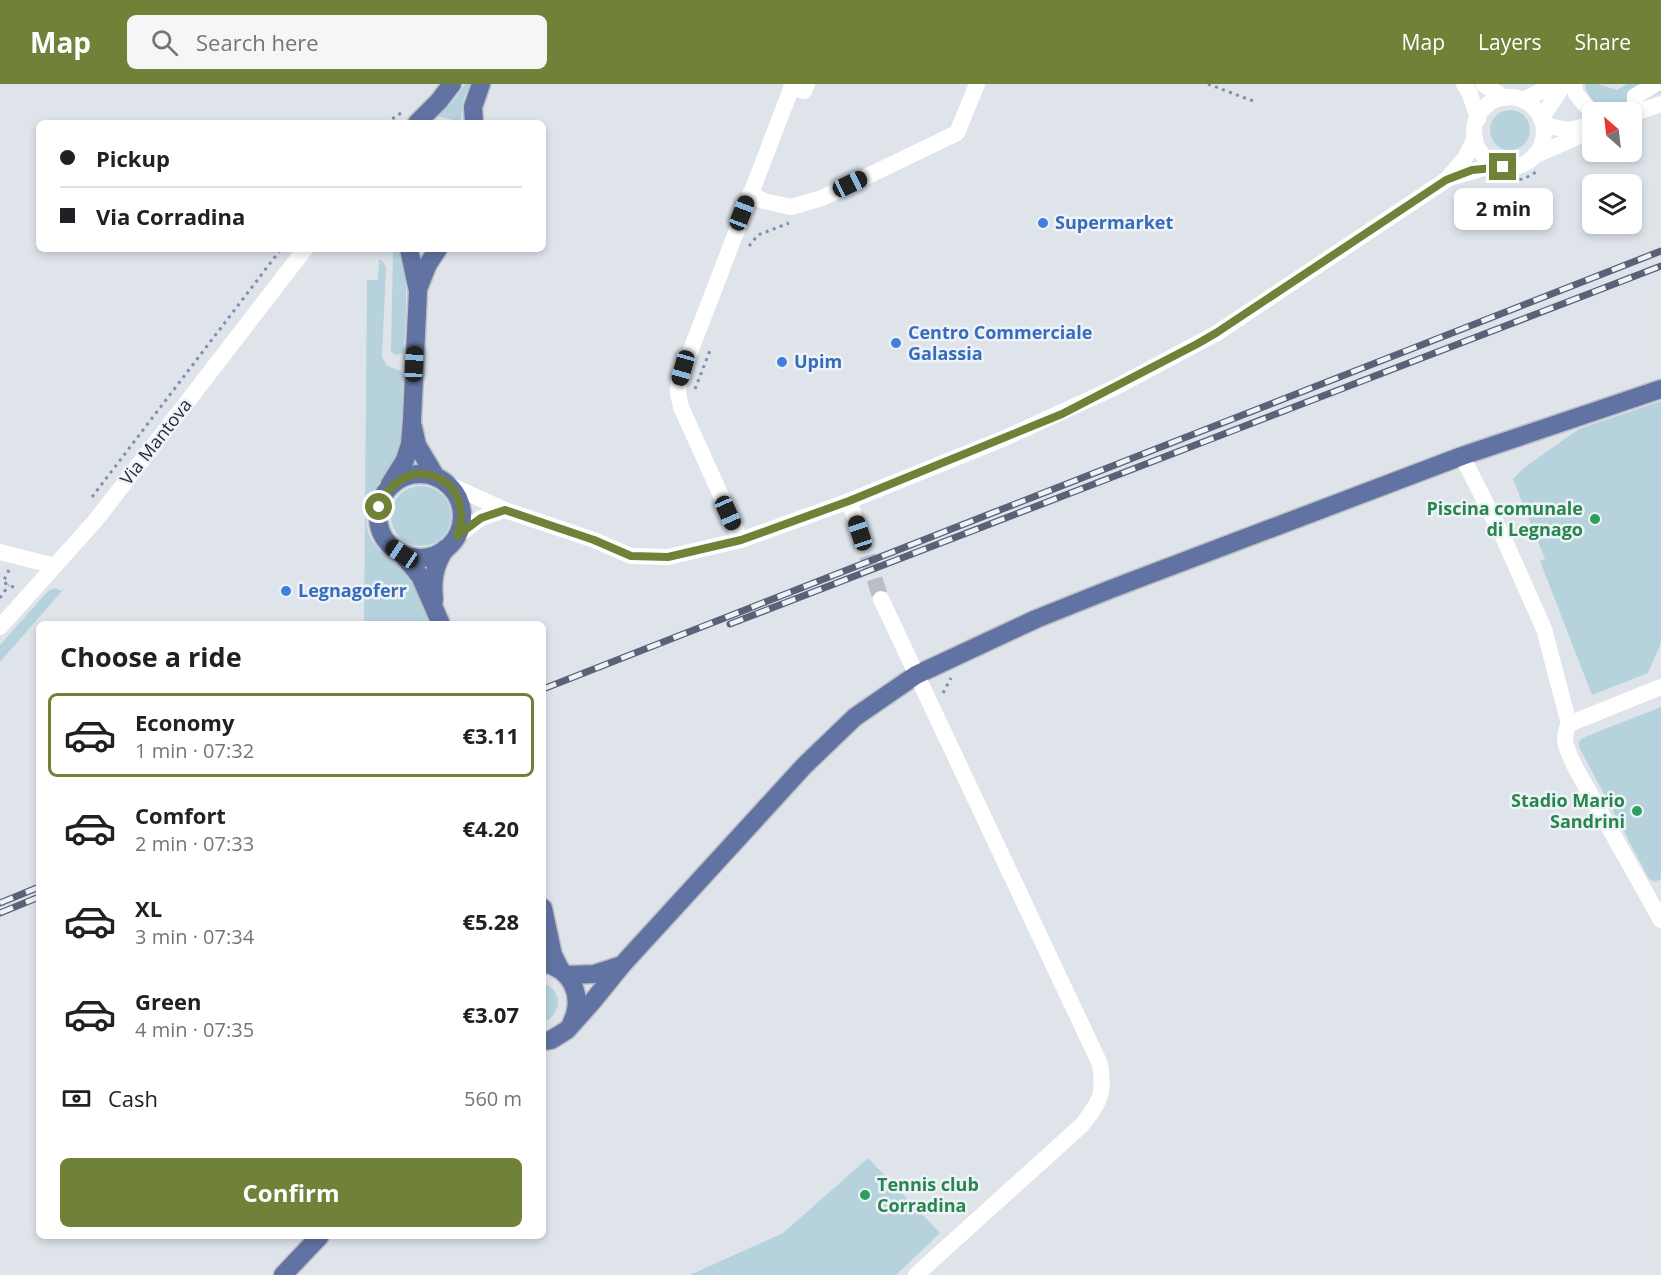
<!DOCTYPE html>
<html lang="en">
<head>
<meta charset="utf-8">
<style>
	body { margin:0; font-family:"Open Sans",sans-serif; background:#f6f6f6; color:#202124; height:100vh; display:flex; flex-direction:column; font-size:22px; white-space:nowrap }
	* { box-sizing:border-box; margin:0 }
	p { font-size:20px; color:#757577 }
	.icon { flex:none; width:33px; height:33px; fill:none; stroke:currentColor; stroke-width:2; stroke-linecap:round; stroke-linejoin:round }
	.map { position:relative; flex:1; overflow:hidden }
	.drawer { position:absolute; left:36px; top:537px; width:510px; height:618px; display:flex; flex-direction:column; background:#fff; border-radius:9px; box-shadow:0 3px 9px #0003 }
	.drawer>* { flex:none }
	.top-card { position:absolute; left:36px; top:36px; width:510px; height:132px; border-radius:9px; box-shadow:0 3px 9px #0003; display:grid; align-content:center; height:132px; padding:0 24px; background:#fff }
	.needle { width:39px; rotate:332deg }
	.buttons { position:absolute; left:1582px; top:18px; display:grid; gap:12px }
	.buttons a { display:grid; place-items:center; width:60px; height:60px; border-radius:9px; background:#fff; box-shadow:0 3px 9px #0003; font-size:30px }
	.end { position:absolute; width:27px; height:27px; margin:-14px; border:8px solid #708138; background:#fff; box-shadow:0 0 0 3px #fff }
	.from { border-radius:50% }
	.bubble { position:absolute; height:42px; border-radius:9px; background:#fff; box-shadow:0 3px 9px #0003; font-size:20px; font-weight:700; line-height:42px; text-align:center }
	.car { position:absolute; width:18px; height:36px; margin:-18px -9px; border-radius:8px; box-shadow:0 0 4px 2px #0007; background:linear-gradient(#222 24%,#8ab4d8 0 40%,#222 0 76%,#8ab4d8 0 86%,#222 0) }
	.top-card b { display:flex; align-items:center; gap:21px; height:57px; font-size:22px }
	.top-card b+b { border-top:2px solid #e0e0e0 }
	.top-card i { width:15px; height:15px; background:#202124 }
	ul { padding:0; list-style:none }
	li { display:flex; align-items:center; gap:18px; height:84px; margin:0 12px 9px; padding:0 12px; border:3px solid transparent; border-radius:9px }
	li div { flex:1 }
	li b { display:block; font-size:22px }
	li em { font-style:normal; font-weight:700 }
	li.active { border-color:#708138 }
	li>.icon { width:54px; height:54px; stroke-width:1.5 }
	h2 { padding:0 24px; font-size:27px; line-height:72px }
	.pay { display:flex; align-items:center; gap:15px; height:66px; padding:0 24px; font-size:22px }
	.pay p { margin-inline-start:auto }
	.cta { display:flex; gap:12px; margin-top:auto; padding:12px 24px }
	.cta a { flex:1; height:69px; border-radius:9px; background:#708138; color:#fff; font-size:24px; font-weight:700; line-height:69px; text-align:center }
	header { display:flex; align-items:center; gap:36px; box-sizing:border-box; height:84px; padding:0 30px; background:#708138; color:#fff }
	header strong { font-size:28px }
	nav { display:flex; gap:33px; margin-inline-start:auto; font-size:21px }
	.search { width:420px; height:54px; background:#f6f6f6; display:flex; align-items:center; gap:15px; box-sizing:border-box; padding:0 21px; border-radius:9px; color:#757577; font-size:22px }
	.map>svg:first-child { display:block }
	.green { fill:#b6d3dd }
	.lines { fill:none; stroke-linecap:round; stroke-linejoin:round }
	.minor-tunnel { stroke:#b9bec8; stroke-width:16; stroke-dasharray:16 8; stroke-linecap:butt }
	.major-casing { stroke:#bcbec4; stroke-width:21 }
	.path { stroke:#7e8eb0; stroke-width:3; stroke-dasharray:3 4.5; stroke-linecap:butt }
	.minor { stroke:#fff; stroke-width:16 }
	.major { stroke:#6173a2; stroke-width:18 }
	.rail-casing { stroke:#596277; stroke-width:7 }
	.rail { stroke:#eff3f7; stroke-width:4.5; stroke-dasharray:14; stroke-linecap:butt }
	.route { stroke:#708138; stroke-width:8 }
	.shop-dot { fill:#3f7fe0; stroke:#eff3f7; stroke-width:2 }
	.leisure-dot { fill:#2e9e5b; stroke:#eff3f7; stroke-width:2 }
	.labels { text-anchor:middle; stroke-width:5; stroke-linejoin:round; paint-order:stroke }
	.shop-label { font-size:18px; font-weight:bold; fill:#366cbe; stroke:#eff3f7; text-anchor:start }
	.street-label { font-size:18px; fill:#1f273b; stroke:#eff3f7 }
	.leisure-label { font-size:18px; font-weight:bold; fill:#27864d; stroke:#eff3f7; text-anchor:end }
</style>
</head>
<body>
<header>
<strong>Map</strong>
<div class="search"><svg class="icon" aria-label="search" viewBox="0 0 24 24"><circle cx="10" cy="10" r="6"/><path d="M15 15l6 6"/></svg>Search here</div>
<nav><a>Map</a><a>Layers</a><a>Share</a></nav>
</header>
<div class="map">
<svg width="1661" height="1191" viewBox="0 0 1661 1191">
	<rect width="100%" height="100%" fill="#dfe4eb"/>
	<g class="green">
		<polygon points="465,0 470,0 463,17 461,38 438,32 455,15"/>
		<path d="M1585 0H1598L1617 6 1627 0H1661V8L1629 22 1608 27C1596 20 1587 15 1585 0Z"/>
		<circle cx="1510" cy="46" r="20"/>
		<path d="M393 165H398C411 196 405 233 404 266L403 269 396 271 391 268V265Z"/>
		<path d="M379 175 384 179 386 184 382 273 387 282 401 287 403 293 401 358C399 384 373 397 368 423 359 467 394 470 413 497 421 509 424 526 429 540H364L367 196H378Z"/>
		<polygon points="1661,317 1661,559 1648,589 1592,611 1540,477 1545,475 1513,395 1525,383 1579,345"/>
		<circle cx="421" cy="432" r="30"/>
		<polygon points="55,504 62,507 0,578 0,561 48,507"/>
		<path d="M1661 623V795L1655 798 1649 795 1647 791 1579 663C1578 656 1581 655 1587 652Z"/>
		<path d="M543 899C564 907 562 930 543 939Z"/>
		<polygon points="868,1074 940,1149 896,1191 690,1191 783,1149"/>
	</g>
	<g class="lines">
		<polyline class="minor-tunnel" points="860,449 881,515"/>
		<defs>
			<g id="major">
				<polyline points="417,39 439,17 452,0"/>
				<polyline points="474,39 473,23 481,0"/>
				<polyline points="418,205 428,180 438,165"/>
				<polyline points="413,343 417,361 436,393"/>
				<circle cx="420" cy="432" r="42"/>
				<polyline points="390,400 405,376 410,360 412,336 418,207 409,165"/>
				<polyline points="402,470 420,492 441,540"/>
				<path d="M434 516C432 496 434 482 445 465"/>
				<polyline points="543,824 553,871 560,885"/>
				<path d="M543 879C572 885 584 912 572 938"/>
				<polyline points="567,891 594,890 622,881"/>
				<polyline points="543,957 551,956 567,946 592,918 622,881 805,681 855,633 916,591 1036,535 1111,505 1462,372 1661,305"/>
				<polyline points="283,1191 320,1152"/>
			</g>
		</defs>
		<use href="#major" class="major-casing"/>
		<g class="path">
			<polyline points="1208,0 1253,17"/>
			<polyline points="386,39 404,27"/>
			<polyline points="1512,96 1524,95 1536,88"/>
			<polyline points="749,162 758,151 789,139"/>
			<polyline points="695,305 711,264"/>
			<polyline points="92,413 281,165"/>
			<polyline points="9,486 3,498 15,504"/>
			<polyline points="0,514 9,501"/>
			<polyline points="943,609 951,594"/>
		</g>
		<g class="minor">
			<polyline points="1464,0 1470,10 1478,35"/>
			<polyline points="1483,0 1505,14"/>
			<polyline points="1574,0 1576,10 1593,30"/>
			<polyline points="791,4 804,7 807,0"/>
			<circle cx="1509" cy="48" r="35"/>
			<polyline points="1523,16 1556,0"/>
			<polyline points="1635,29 1635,12 1656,0"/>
			<polyline points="1632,30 1661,20"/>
			<polyline points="1541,35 1564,0"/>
			<polyline points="1544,41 1568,46 1586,42"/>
			<polyline points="1534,72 1593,46"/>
			<polyline points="1449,94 1484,84 1503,83"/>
			<polyline points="750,110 764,117 791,123 822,114 957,49 977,0"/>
			<polyline points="1462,372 1504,455 1544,545 1569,640"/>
			<polyline points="448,400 505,426 594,456 631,472 668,473 741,456 849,417 1005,354 1116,303 1217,249 1446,96 1465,74 1475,54"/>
			<polyline points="849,417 860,449"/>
			<polyline points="457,452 481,434 505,426"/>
			<polyline points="741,456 681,323 678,309 679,297 793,0"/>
			<polyline points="0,468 55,482"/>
			<path d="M881 515 1100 980C1105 1011 1100 1017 1082 1041L916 1191"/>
			<polyline points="0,543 96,436 305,165"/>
			<path d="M1661 603 1569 640C1560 656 1568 667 1575 683L1661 836"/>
		</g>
		<use href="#major" class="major"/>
		<defs>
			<g id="rail">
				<polyline points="730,540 1661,182"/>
				<polyline points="543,605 1661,167"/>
				<polyline points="0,819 39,803"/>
				<polyline points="0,829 39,813"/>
			</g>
		</defs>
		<use href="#rail" class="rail-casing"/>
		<use href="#rail" class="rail"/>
	</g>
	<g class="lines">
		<path class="route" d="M379 423C403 363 479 392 457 452L481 434 505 426 594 456 631 472 668 473 741 456 849 417 1062 330 1197 260 1216 249 1446 96 1472 86 1503 83"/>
	</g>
	<g class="shop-dot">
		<circle cx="1043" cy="139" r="6"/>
		<circle cx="896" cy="259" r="6"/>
		<circle cx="782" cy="278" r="6"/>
		<circle cx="286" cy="507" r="6"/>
	</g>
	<g class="leisure-dot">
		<circle cx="1595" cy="435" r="6"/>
		<circle cx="1637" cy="727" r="6"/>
		<circle cx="865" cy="1111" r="6"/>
	</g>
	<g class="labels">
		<g class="shop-label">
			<text x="1055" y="145">Supermarket</text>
			<text x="908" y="255">Centro Commerciale<tspan x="908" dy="21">Galassia</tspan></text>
			<text x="794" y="284">Upim</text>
			<text x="298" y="513">Legnagoferr</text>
		</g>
		<g class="street-label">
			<text transform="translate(156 358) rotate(-52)" y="6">Via Mantova</text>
		</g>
		<g class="leisure-label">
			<text x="1583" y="431">Piscina comunale<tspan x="1583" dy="21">di Legnago</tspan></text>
			<text x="1625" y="723">Stadio Mario<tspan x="1625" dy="21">Sandrini</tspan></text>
			<text x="877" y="1107" text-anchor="start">Tennis club<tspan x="877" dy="21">Corradina</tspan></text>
		</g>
	</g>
</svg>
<div class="buttons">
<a><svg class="needle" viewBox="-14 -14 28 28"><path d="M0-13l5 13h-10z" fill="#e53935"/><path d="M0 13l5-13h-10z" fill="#757577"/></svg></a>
<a><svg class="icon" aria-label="layers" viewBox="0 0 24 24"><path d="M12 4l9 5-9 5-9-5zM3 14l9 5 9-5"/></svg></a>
</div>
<i class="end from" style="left:379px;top:423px"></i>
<i class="end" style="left:1503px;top:83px"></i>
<div class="bubble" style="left:1454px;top:104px;width:99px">2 min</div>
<i class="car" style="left:850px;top:100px;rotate:65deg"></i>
<i class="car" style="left:742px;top:129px;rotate:21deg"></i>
<i class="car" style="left:414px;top:280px;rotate:3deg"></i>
<i class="car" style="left:683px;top:284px;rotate:196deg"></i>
<i class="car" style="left:728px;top:429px;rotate:156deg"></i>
<i class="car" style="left:860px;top:449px;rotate:342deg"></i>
<i class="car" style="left:402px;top:470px;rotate:304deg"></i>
<div class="top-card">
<b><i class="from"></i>Pickup</b>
<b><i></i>Via Corradina</b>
</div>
<section class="drawer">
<h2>Choose a ride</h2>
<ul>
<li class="active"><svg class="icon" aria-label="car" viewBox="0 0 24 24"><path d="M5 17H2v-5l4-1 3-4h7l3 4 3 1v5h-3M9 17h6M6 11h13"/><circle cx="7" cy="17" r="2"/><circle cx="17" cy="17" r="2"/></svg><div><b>Economy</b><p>1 min · 07:32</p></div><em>€3.11</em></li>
<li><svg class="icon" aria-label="car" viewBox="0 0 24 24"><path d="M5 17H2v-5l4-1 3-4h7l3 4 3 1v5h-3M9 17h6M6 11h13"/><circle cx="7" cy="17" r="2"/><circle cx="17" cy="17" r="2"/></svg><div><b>Comfort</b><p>2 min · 07:33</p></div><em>€4.20</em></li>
<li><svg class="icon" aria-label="car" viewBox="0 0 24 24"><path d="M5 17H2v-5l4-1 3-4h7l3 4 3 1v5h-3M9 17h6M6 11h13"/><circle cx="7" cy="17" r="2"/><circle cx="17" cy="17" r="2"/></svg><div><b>XL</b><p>3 min · 07:34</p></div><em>€5.28</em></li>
<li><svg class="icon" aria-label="car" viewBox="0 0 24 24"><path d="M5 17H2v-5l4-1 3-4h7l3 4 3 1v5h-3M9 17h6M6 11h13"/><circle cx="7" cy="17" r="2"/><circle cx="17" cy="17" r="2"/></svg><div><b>Green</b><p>4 min · 07:35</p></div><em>€3.07</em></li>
</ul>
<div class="pay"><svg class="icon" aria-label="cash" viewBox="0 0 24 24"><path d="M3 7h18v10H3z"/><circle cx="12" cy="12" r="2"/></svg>Cash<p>560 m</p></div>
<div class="cta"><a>Confirm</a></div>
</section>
</div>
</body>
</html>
